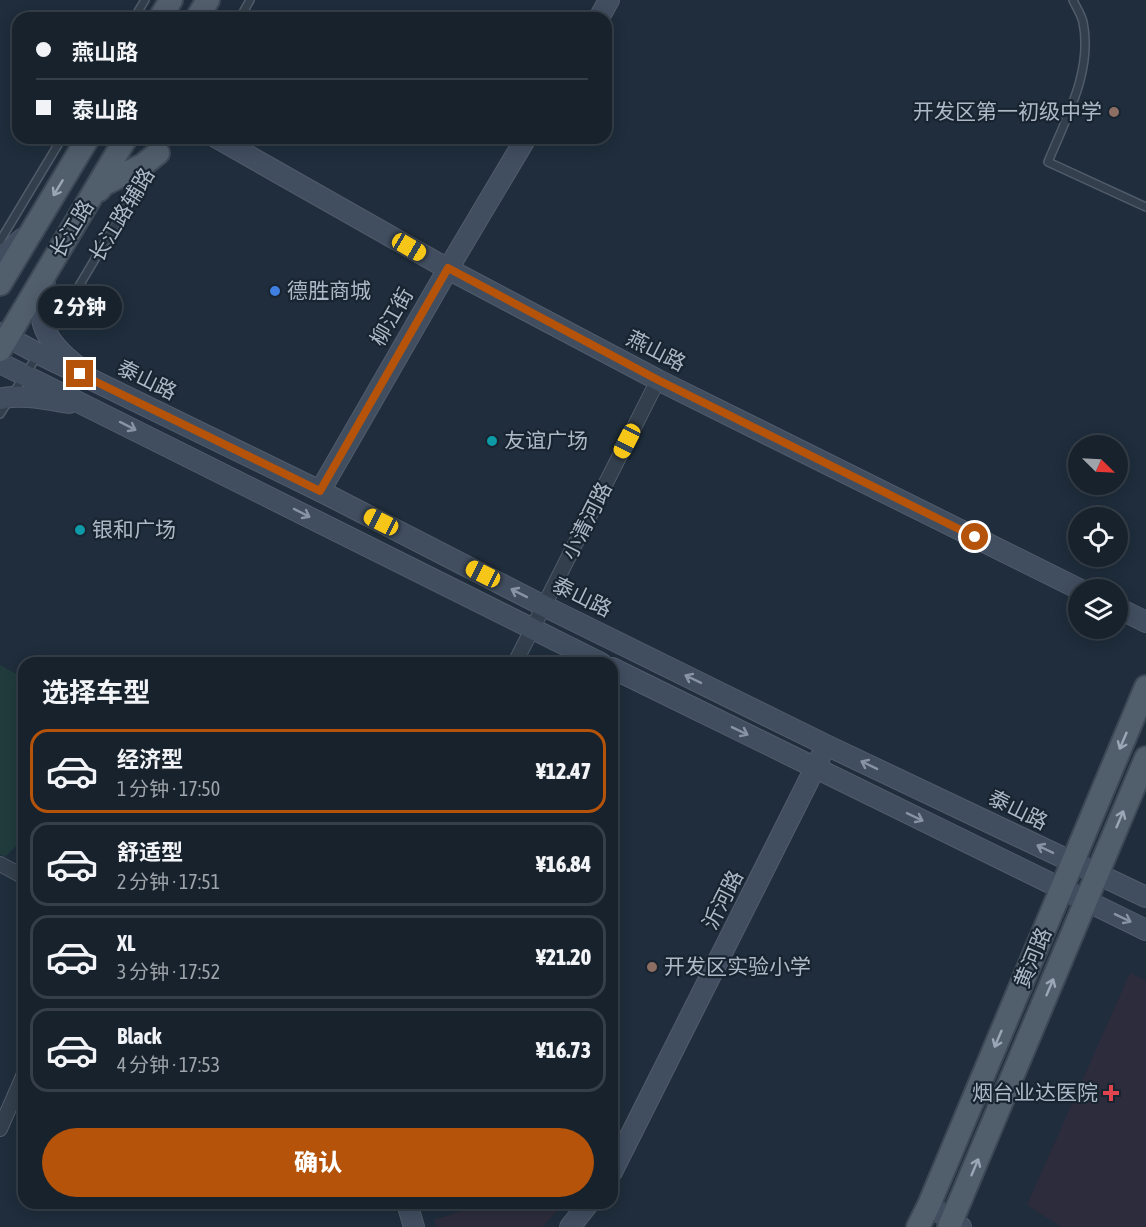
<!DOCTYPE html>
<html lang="zh">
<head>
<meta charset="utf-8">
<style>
	body { margin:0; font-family:"Asap Condensed","Noto Sans SC",sans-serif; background:#202a35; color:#f1f3f6; height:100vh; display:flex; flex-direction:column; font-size:22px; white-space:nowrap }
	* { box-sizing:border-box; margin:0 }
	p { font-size:20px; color:#9ea4aa }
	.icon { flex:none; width:33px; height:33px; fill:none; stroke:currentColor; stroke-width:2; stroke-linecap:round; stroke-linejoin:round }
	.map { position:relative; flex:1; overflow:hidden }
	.drawer { position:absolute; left:18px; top:657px; width:600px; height:552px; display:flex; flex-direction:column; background:#17222d; border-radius:18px; box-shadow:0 3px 15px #0003,0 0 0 2px #363f49 }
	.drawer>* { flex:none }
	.guide { position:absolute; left:12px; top:12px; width:600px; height:132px; border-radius:18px; box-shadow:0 3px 15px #0003,0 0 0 2px #363f49; display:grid; align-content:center; height:132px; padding:0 24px; background:#17222d }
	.needle { width:39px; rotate:114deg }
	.buttons { position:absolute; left:1068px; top:435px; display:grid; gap:12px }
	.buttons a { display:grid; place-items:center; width:60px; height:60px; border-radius:50%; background:#17222d; box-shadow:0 3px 15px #0003,0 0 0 2px #363f49; font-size:30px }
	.end { position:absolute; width:27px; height:27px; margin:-14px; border:8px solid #b45309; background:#fff; box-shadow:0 0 0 3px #fff }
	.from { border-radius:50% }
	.bubble { position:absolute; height:42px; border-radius:21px; background:#17222d; box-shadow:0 3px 15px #0003,0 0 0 2px #363f49; font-size:20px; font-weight:800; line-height:42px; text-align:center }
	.car { position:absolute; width:18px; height:36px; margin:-18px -9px; border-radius:8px; box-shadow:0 0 4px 2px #0007; background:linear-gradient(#f5c518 24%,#345 0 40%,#f5c518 0 76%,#345 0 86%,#f5c518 0) }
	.guide b { display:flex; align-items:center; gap:21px; height:57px; font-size:22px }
	.guide b+b { border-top:2px solid #363f49 }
	.guide i { width:15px; height:15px; background:#f1f3f6 }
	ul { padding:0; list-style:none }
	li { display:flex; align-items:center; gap:18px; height:84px; margin:0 12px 9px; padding:0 12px; border:3px solid #363f49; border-radius:18px }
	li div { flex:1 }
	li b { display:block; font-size:22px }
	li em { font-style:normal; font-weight:800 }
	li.active { border-color:#b45309 }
	li>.icon { width:54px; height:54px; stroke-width:1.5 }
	h2 { padding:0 24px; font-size:27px; line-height:72px }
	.primary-button { display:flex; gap:12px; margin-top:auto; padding:12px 24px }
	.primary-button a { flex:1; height:69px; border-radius:36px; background:#b45309; color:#fff; font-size:24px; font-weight:800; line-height:69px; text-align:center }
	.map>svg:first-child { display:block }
	.medical { fill:#2d2c3c }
	.green { fill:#213b3d }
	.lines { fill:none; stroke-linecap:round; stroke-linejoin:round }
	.lane-casing { stroke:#515c6a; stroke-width:10 }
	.street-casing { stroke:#515c6a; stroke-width:16 }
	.secondary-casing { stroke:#515c6a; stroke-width:22 }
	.primary-casing { stroke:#3c4855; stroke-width:26 }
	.lane { stroke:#333f4c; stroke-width:7 }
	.street { stroke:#333f4c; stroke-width:14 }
	.secondary { stroke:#414e60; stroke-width:20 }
	.primary { stroke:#515e6c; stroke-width:22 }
	.oneway { stroke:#9ba7b6 }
	.oneway2 { stroke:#8894a4 }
	.route { stroke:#b45309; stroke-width:8 }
	.education-dot { fill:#8d6e63; stroke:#192431; stroke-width:2 }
	.shop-dot { fill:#3f7fe0; stroke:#192431; stroke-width:2 }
	.culture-dot { fill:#0f9aa8; stroke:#192431; stroke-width:2 }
	.health-dot { fill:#e0444e; stroke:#192431; stroke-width:2 }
	.labels { text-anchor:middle; stroke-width:4.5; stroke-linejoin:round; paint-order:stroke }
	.poi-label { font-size:21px; fill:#aeb9c8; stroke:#192431; text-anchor:start }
	.street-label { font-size:21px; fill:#aeb9c8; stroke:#192431 }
</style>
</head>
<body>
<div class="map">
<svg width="1146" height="1227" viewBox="0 0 1146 1227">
	<rect width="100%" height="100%" fill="#1f2d3c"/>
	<g class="medical">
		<polygon points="1130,973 1146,980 1146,1227 1061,1227 1027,1205"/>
		<polygon points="485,1203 565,1203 542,1227 436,1227 434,1220"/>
	</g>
	<polygon class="green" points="0,665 24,678 24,830 20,842 5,857 0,854"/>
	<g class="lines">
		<defs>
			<g id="lane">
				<path d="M1073 0C1076 7 1081 14 1083 22 1093 71 1066 118 1048 162L1146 207"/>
				<polyline points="134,18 145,0"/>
				<polyline points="240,18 250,0"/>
				<polyline points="160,150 168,138"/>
				<polyline points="0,241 62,138"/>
				<polyline points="51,333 148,170"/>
				<polyline points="0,414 37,356"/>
			</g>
			<g id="street">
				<polyline points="515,663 658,380"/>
				<polyline points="0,864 24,877"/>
				<polyline points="0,1129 24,1074"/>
			</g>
			<g id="secondary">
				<polyline points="599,18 609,0"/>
				<polyline points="217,138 448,269 658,380 1081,590"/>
				<polyline points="0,259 23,238"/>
				<path d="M45 281C33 320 46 342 77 366"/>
				<polyline points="0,333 39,354 320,491 544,606 826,745 1146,897"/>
				<polyline points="0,363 601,663"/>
				<path d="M0 399C17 393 50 400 69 403"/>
				<polyline points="320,491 448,269 526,138"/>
				<polyline points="1118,608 1146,622"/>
				<polyline points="612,668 1146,930"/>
				<polyline points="612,1172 820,758"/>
				<polyline points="407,1203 414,1227"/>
				<polyline points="929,1205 961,1227"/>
				<polyline points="570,1227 589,1203"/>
			</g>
			<g id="primary">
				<polyline points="160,18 171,0"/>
				<polyline points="197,18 208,0"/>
				<polyline points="99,190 104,184 143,165 158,153"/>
				<polyline points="0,284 88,138"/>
				<polyline points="0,350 126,138"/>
				<polyline points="918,1227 929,1205 1146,687"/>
				<polyline points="949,1227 1146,758"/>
			</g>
		</defs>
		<use href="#lane" class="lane-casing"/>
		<use href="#street" class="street-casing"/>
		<use href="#secondary" class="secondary-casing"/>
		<use href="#primary" class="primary-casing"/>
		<use href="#lane" class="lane"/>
		<use href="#street" class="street"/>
		<use href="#secondary" class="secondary"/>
		<use href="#primary" class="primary"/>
	</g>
	<defs><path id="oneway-shaft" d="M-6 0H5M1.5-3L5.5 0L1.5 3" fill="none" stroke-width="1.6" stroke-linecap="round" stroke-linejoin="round" transform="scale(1.5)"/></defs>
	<g class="oneway">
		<use href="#oneway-shaft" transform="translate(58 188) rotate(121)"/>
		<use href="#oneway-shaft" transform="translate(1123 741) rotate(113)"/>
		<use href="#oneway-shaft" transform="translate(1120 819) rotate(-67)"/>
		<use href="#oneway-shaft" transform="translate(1050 987) rotate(-67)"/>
		<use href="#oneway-shaft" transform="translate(998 1039) rotate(113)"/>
		<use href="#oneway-shaft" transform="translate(975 1167) rotate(-67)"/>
	</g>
	<g class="oneway2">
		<use href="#oneway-shaft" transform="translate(128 426) rotate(27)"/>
		<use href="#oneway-shaft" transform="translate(302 513) rotate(27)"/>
		<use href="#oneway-shaft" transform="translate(519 593) rotate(-153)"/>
		<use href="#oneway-shaft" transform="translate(693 679) rotate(-154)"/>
		<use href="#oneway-shaft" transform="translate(740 731) rotate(26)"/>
		<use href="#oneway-shaft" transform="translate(869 765) rotate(-154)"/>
		<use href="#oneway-shaft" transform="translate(915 817) rotate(26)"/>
		<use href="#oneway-shaft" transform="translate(1045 849) rotate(-154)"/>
		<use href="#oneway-shaft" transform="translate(1123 918) rotate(26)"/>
	</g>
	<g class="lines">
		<polyline class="route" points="80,374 320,491 448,268 658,380 975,537"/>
	</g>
	<g class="education-dot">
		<circle cx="1114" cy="112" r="6"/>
		<circle cx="652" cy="967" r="6"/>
	</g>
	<circle class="shop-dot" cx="275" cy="291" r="6"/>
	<g class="culture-dot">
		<circle cx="492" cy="441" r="6"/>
		<circle cx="80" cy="530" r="6"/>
	</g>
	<path class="health-dot" d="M1108 1084h6v6h6v6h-6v6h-6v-6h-6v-6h6z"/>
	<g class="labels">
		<g class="poi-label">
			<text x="1102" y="119" text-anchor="end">开发区第一初级中学</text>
			<text x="287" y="298">德胜商城</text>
			<text x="504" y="448">友谊广场</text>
			<text x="92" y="537">银和广场</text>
			<text x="664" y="974">开发区实验小学</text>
			<text x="1098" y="1100" text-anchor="end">烟台业达医院</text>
		</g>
		<g class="street-label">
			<text transform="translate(122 215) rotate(-59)" y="7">长江路辅路</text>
			<text transform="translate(72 229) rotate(-59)" y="7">长江路</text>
			<text transform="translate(392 317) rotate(-60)" y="7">柳江街</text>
			<text transform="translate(656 351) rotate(27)" y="7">燕山路</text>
			<text transform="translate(147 380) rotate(26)" y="7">泰山路</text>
			<text transform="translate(587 521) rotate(-63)" y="7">小清河路</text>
			<text transform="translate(582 597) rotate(26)" y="7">泰山路</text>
			<text transform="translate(1018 810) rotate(26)" y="7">泰山路</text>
			<text transform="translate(723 900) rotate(-63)" y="7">沂河路</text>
			<text transform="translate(1033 958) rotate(-67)" y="7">黄河路</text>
		</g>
	</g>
</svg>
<div class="buttons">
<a><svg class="needle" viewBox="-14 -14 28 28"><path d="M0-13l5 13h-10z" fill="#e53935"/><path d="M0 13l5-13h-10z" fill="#9ea4aa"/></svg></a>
<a><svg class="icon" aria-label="locate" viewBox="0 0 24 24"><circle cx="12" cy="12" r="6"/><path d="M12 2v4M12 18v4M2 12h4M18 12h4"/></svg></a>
<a><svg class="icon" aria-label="layers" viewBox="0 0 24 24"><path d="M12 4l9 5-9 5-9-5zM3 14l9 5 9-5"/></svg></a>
</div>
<i class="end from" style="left:975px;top:537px"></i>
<i class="end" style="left:80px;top:374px"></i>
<div class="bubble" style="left:38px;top:286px;width:84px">2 分钟</div>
<i class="car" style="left:409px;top:247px;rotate:120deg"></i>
<i class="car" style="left:627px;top:441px;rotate:207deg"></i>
<i class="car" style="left:381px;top:522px;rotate:297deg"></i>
<i class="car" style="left:483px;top:574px;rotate:297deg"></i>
<div class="guide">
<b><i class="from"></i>燕山路</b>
<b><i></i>泰山路</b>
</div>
<section class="drawer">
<h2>选择车型</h2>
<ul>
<li class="active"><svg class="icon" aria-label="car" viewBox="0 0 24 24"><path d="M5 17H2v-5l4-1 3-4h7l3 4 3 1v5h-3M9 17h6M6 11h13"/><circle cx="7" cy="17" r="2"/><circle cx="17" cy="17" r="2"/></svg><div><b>经济型</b><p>1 分钟 · 17:50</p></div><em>¥12.47</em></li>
<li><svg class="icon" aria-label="car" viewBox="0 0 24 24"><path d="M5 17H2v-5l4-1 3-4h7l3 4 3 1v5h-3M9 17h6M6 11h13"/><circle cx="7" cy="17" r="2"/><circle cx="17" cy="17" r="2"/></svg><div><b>舒适型</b><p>2 分钟 · 17:51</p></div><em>¥16.84</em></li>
<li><svg class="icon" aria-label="car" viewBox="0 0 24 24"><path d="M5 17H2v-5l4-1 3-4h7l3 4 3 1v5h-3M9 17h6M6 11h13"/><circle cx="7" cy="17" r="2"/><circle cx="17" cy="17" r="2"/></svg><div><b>XL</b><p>3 分钟 · 17:52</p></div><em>¥21.20</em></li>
<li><svg class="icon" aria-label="car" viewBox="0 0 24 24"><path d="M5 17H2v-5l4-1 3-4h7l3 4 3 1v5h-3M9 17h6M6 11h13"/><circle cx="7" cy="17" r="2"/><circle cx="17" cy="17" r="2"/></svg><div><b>Black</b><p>4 分钟 · 17:53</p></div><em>¥16.73</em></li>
</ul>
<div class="primary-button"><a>确认</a></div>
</section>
</div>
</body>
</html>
